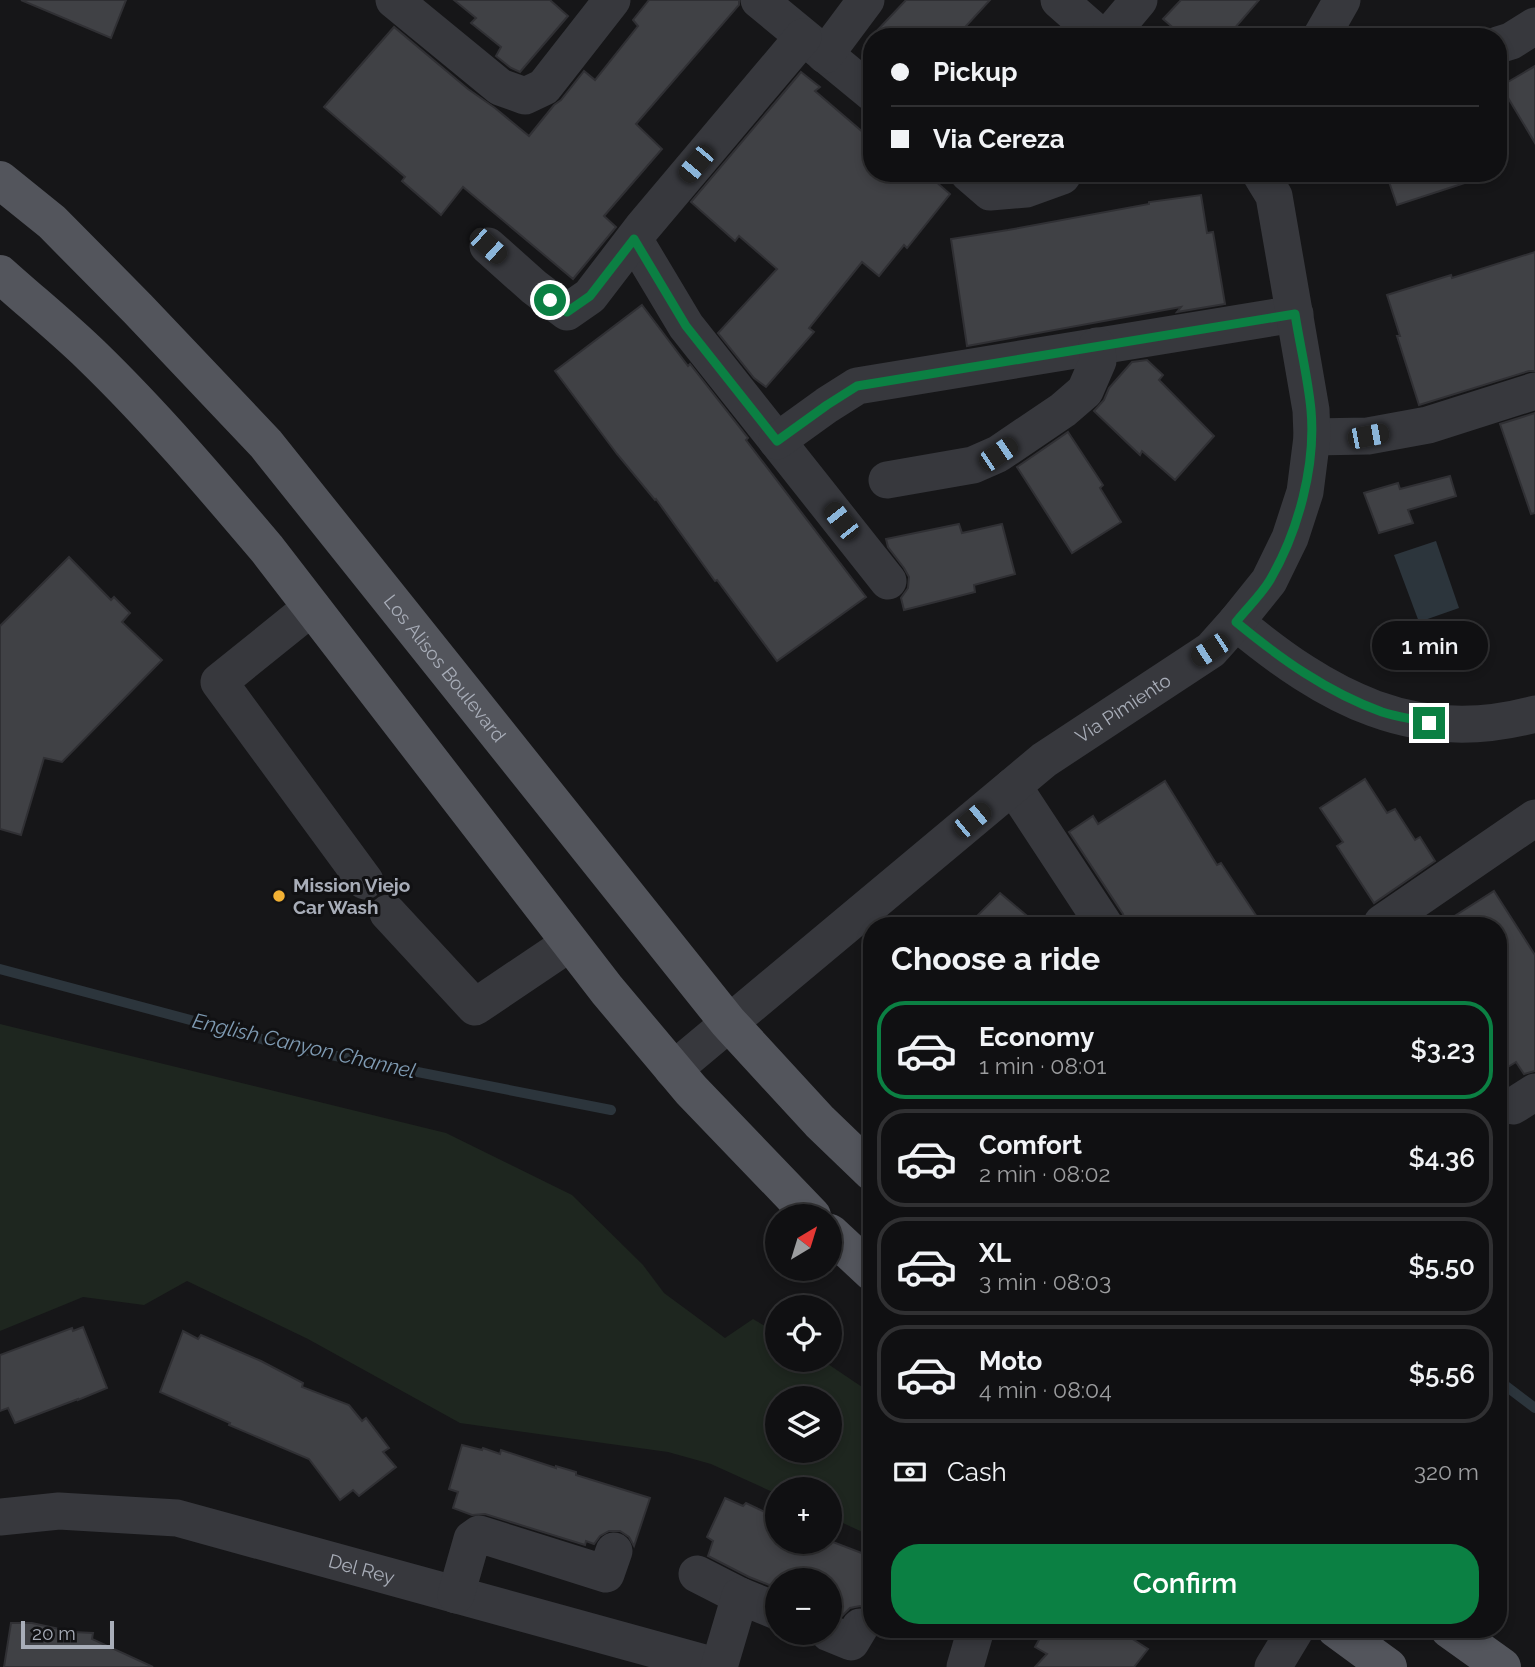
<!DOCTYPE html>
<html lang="en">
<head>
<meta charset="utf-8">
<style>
	body { margin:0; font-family:Raleway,sans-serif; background:#19191b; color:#f1f3f6; height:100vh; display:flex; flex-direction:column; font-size:26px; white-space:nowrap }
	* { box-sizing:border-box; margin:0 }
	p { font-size:23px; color:#9c9d9f }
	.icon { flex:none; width:38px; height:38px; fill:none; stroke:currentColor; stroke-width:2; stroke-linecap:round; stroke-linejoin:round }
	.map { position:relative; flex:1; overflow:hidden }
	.details { position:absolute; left:863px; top:917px; width:644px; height:721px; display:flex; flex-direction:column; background:#101012; border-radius:28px; box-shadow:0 4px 10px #0003,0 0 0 2px #303032 }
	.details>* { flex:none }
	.guide { position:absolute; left:863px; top:28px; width:644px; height:154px; border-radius:28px; box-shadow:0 4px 10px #0003,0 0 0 2px #303032; display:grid; align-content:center; height:154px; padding:0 28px; background:#101012 }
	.needle { width:46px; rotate:38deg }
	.controls { position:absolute; left:765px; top:1204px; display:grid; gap:14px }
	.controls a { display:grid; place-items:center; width:77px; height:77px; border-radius:50%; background:#101012; box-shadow:0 4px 10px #0003,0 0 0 2px #303032; font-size:35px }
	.scale { position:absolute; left:21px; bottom:18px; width:93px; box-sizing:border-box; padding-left:7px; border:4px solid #a8adb8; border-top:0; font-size:19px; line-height:24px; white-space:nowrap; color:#a8adb8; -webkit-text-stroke:5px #111113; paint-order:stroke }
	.end { position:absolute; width:32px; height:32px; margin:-16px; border:9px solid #0b8043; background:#fff; box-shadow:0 0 0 4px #fff }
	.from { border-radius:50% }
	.bubble { position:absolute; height:49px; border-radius:24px; background:#101012; box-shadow:0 4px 10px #0003,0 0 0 2px #303032; font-size:23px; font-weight:600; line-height:49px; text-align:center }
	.car { position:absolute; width:21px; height:42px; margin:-21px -10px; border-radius:9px; box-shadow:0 0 5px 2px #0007; background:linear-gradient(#222 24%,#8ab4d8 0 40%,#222 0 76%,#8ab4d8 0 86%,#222 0) }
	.guide b { display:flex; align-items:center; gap:24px; height:66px; font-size:26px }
	.guide b+b { border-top:2px solid #303032 }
	.guide i { width:18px; height:18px; background:#f1f3f6 }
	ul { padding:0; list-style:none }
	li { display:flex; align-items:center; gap:21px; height:98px; margin:0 14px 10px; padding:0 14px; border:4px solid #303032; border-radius:28px }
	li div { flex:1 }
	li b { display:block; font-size:26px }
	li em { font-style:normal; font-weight:600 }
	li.selected { border-color:#0b8043 }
	li>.icon { width:63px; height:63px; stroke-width:1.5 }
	h2 { padding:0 28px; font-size:32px; line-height:84px }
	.pay { display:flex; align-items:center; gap:18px; height:77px; padding:0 28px; font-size:26px }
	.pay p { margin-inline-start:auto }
	.action { display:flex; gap:14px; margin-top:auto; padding:14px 28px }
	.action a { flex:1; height:80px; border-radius:28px; background:#0b8043; color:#fff; font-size:28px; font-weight:600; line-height:80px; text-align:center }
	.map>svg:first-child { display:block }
	.green { fill:#1e261f; fill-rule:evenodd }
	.water { fill:#2c353c }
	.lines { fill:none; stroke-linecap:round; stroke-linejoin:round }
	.stream { stroke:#2c353c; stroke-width:10 }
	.building { fill:#404145; stroke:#303034; stroke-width:2 }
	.minor { stroke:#37383d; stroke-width:37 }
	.major { stroke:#53555c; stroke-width:38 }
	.route { stroke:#0b8043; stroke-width:9 }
	.poi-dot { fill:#f2b134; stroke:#111113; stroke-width:2.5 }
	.labels { text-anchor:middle; stroke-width:6; stroke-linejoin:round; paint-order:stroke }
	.street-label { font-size:19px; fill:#a8adb8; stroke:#111113 }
	.poi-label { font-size:19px; font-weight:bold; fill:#a8adb8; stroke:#111113; text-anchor:start }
	.water-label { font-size:21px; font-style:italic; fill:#7f9bb3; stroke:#111113 }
</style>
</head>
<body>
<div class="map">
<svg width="1535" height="1667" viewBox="0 0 1535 1667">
	<rect width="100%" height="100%" fill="#161618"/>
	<path class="green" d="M0 1024 446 1133 572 1195 643 1265 664 1293 725 1338 753 1319 777 1333V1360H822L871 1393V1536L830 1517V1489H777V1494L711 1464 668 1452 460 1423 308 1339 187 1281 144 1305 83 1297 0 1331ZM777 1398H830V1451H777Z"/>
	<polygon class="water" points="1436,541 1459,608 1419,622 1394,555"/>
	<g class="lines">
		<g class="stream">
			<polyline points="0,969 295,1048 611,1110"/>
			<polyline points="1498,1380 1535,1408"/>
		</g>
	</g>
	<g class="building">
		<polygon points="21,0 126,0 111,38"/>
		<polygon points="454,0 550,0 568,16 520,72 511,68 496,56 501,47 471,23 476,18"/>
		<polygon points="649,0 739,0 739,5 636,124 662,149 604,216 616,227 573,279 463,187 441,215 402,181 405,177 324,107 394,27 468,89 495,108 529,136 554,105 561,100 584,71 595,80 638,26 633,20"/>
		<polygon points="906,0 990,0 956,37 871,37"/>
		<polygon points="1181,0 1259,0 1227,37 1184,37 1163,19"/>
		<polygon points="1535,66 1535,143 1501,86"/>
		<polygon points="801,72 820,87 815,91 872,140 872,173 926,173 950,194 907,248 904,245 879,276 862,262 809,328 814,332 766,387 754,378 718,333 777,269 739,236 735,241 691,202"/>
		<polygon points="1386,173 1479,173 1480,178 1397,205"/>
		<polygon points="1201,195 1207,233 1213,232 1225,304 1177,312 1181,307 967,346 951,239 1008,230 1149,204 1149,202"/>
		<polygon points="1535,252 1535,371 1529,371 1419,405 1397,336 1400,336 1387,295 1451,275 1452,278"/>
		<polygon points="642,305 688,366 690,364 748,438 746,440 866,597 777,661 717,580 715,581 656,499 655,500 617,454 555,371"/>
		<polygon points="1147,360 1163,375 1159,380 1214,436 1175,480 1142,451 1140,455 1094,411 1104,400 1109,388 1132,362"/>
		<polygon points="1535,413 1535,513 1531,514 1500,424"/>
		<polygon points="1068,432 1103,485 1100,488 1121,522 1072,553 1017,467"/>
		<polygon points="1450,476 1456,496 1408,510 1413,523 1379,533 1364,493 1398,483 1400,489"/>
		<polygon points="959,524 962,533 1002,524 1015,574 974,585 975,592 904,610 901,598 908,588 909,577 904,568 888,547 886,539"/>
		<polygon points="69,557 111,600 114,597 130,613 122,622 162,660 62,762 44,758 21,835 0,829 0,626"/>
		<polygon points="1365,779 1387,813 1395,809 1415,840 1420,837 1435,861 1374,903 1337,846 1343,842 1320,808"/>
		<polygon points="1165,781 1217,865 1221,863 1257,917 1244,926 1126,926 1123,914 1069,832 1093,816 1098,824"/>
		<polygon points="1494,891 1535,955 1535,1071 1524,1074 1516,1062 1498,1073 1498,926 1439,926"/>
		<polygon points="1000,893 1039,926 967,926"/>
		<polygon points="83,1327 107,1388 78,1400 78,1399 15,1423 8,1408 0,1411 0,1355 72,1328 73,1331"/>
		<polygon points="183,1331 198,1339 201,1335 261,1361 303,1383 302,1387 349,1405 362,1421 366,1418 389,1448 383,1452 396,1467 359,1496 353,1490 340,1500 309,1459 229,1425 230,1423 160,1392"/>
		<polygon points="462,1445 482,1450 483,1448 500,1454 501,1450 556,1468 556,1466 576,1472 576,1475 650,1498 634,1546 629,1537 620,1531 609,1531 600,1536 594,1544 586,1541 585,1545 485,1514 472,1515 453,1508 458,1492 449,1489"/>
		<polygon points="725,1498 743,1506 746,1503 777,1518 777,1542 833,1542 872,1557 872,1610 860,1606 850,1608 842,1616 830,1613 830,1580 777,1580 777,1588 749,1577 708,1556 713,1541 707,1537"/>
		<polygon points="11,1623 32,1623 73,1632 93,1633 92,1639 153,1667 4,1667"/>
		<polygon points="1045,1629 1091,1629 1104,1637 1110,1629 1117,1629 1148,1649 1134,1667 1035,1667 1047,1654 1035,1647"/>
	</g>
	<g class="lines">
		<g class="minor">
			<polyline points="394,0 500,87 525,96 544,87 612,0"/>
			<polyline points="759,0 872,93"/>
			<polyline points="1059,0 1101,37"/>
			<polyline points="1108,37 1139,0"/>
			<polyline points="1321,37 1342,0"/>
			<polyline points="1498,45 1511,41 1535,26"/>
			<polyline points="825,55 866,0"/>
			<polyline points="968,173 990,192 1026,189 1062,176 1064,173"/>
			<polyline points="634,239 686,326 888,581"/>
			<polyline points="488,246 534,287 567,312 590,296 642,228 803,37"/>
			<polyline points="1312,437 1368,436 1428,425 1535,391"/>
			<polyline points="777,441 827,405 857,386 1295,314"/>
			<polyline points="887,480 973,465 998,454 1063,410 1085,391 1098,361 1097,346"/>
			<polyline points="312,607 219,682 365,881"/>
			<path d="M1236 622C1326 697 1415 747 1535 714"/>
			<polyline points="1013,786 1105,926"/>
			<polyline points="388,913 475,1007 570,943"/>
			<polyline points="1382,923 1535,818"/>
			<path id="s1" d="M673 1070 1044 760 1211 650 1236 622 1269 581 1290 538 1305 492 1312 437 1311 410 1274 196 1260 173"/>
			<polyline points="1513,1106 1535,1092"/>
			<path id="s2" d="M0 1517 59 1511 177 1518 719 1667"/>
			<polyline points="697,1574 740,1596"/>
			<polyline points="456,1595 472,1539 479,1534 606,1574 614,1551"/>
			<polyline points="829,1633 851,1642 860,1627"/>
			<polyline points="719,1667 740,1596 777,1611"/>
			<polyline points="965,1667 976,1629"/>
			<polyline points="1273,1667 1296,1629"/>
		</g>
		<g class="major">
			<path id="s3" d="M0 180 52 222 138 309 266 444 728 1022 820 1122 872 1172"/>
			<path d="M0 274C30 301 62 327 91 355 154 416 211 483 267 549L607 990 691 1090 812 1216"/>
			<polyline points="830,1233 872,1272"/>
			<polyline points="1336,1629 1388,1667"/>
			<polyline points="1449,1629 1502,1667"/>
		</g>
	</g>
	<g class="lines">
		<path class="route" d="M550 300 567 312 590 296 634 239 686 326 777 441 827 405 857 386 1295 314C1300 346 1308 378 1311 410 1316 466 1298 532 1270 580 1261 595 1247 608 1236 622 1281 659 1327 692 1382 712 1397 717 1414 719 1429 723"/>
	</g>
	<circle class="poi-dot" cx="279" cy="896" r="7"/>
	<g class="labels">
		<g class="street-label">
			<text dy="7" stroke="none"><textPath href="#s3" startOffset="662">Los Alisos Boulevard</textPath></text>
			<text dy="7" stroke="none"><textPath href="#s1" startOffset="578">Via Pimiento</textPath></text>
			<text dy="7" stroke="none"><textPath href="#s2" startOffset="369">Del Rey</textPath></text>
		</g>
		<g class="poi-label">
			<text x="293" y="892">Mission Viejo<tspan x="293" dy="22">Car Wash</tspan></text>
		</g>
		<g class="water-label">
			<text transform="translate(304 1046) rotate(13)" y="7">English Canyon Channel</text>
		</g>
	</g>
</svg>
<div class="controls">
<a><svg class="needle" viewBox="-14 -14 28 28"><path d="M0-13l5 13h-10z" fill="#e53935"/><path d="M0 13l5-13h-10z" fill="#9c9d9f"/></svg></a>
<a><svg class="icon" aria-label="locate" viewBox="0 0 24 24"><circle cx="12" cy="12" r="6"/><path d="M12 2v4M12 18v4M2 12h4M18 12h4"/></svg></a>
<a><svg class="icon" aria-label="layers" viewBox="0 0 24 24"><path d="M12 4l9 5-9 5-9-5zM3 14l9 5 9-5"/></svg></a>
<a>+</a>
<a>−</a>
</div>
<div class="scale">20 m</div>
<i class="end from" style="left:550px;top:300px"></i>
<i class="end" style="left:1429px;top:723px"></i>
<div class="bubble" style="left:1372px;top:621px;width:116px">1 min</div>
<i class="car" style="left:696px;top:164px;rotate:220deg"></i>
<i class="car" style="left:488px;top:246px;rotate:132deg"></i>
<i class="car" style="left:1368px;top:436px;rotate:79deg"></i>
<i class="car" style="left:998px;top:454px;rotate:56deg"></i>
<i class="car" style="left:841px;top:521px;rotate:322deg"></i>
<i class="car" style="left:1210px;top:650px;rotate:237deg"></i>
<i class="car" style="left:972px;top:820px;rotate:50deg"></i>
<div class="guide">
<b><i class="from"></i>Pickup</b>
<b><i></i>Via Cereza</b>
</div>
<section class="details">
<h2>Choose a ride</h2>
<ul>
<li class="selected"><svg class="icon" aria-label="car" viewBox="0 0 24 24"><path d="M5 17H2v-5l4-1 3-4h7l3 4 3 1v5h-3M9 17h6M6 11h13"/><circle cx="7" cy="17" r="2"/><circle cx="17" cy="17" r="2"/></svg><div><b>Economy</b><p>1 min · 08:01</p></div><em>$3.23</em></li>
<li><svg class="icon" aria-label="car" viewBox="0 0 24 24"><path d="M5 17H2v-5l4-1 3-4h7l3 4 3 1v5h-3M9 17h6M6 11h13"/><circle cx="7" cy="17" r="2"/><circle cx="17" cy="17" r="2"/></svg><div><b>Comfort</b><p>2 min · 08:02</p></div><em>$4.36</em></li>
<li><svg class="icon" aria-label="car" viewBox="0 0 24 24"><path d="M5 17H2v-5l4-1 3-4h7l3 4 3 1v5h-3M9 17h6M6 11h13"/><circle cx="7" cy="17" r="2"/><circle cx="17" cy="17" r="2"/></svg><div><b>XL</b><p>3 min · 08:03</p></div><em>$5.50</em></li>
<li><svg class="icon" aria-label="car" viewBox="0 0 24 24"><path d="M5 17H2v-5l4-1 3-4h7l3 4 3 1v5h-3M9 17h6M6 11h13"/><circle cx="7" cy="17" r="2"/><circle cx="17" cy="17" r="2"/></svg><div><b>Moto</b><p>4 min · 08:04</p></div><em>$5.56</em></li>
</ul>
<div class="pay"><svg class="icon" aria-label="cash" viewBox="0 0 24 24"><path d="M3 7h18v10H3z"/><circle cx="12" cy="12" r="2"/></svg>Cash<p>320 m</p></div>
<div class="action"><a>Confirm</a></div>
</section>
</div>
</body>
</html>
